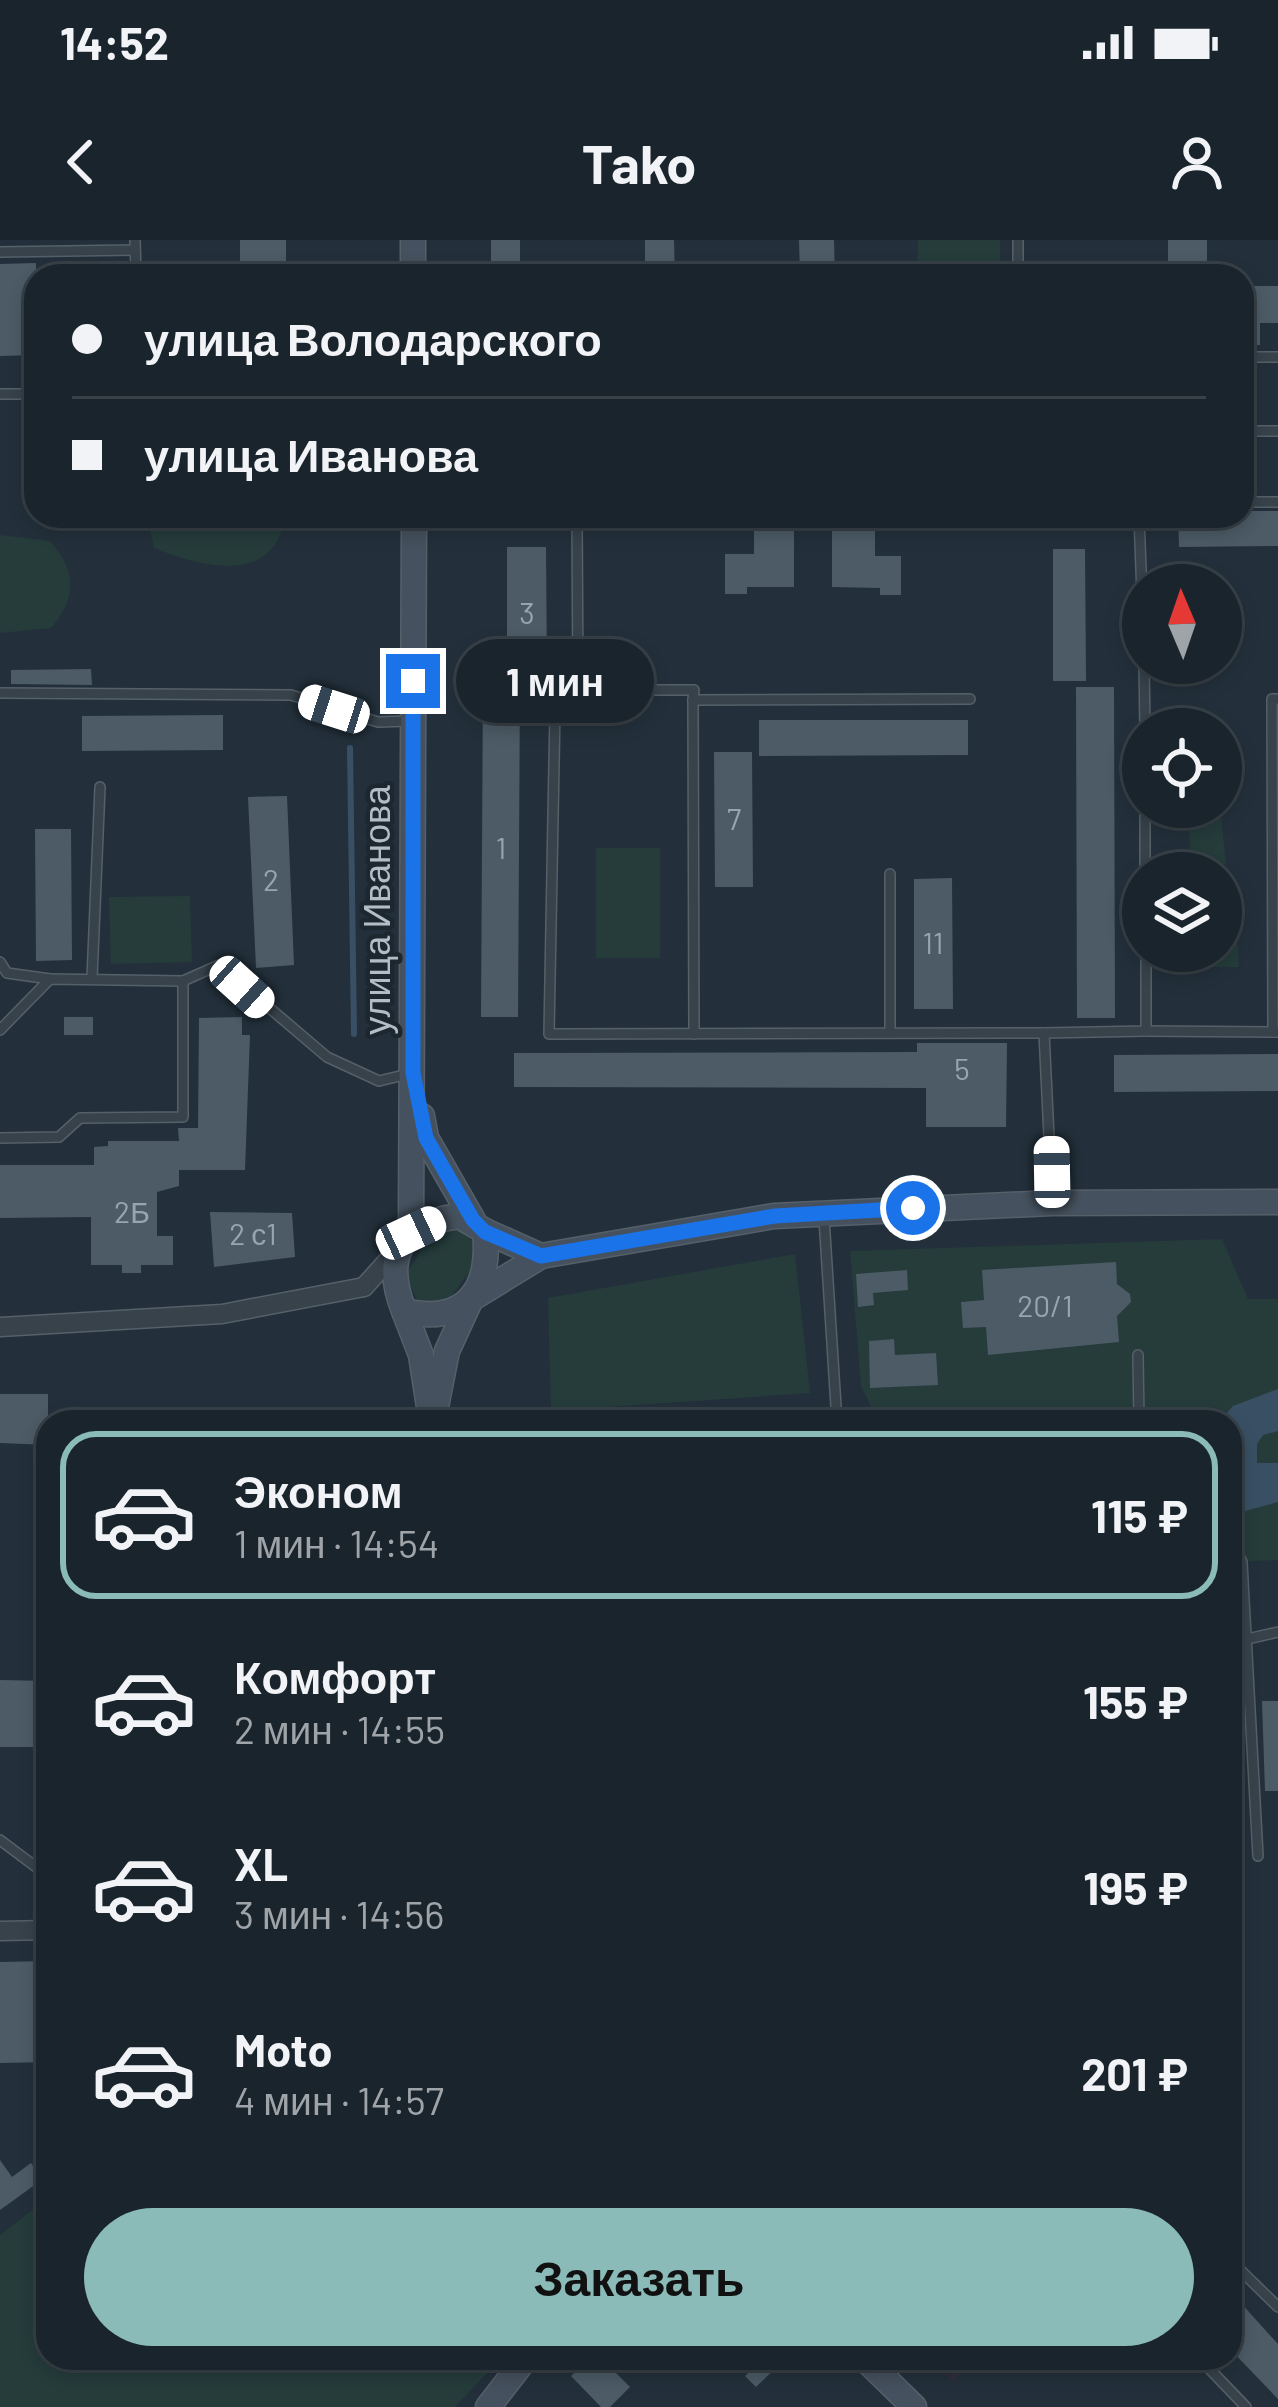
<!DOCTYPE html>
<html lang="ru">
<head>
<meta charset="utf-8">
<style>
	body { margin:0; font-family:Barlow,sans-serif; background:#232c34; color:#f1f3f6; height:100vh; display:flex; flex-direction:column; font-size:45px; white-space:nowrap }
	* { box-sizing:border-box; margin:0 }
	p { font-size:39px; color:#9fa4a9 }
	.icon { flex:none; width:66px; height:66px; fill:none; stroke:currentColor; stroke-width:2; stroke-linecap:round; stroke-linejoin:round }
	.map { position:relative; flex:1; overflow:hidden }
	.details { position:absolute; left:36px; top:1170px; width:1206px; height:960px; display:flex; flex-direction:column; background:#1a242c; border-radius:36px; box-shadow:0 6px 18px #0003,0 0 0 3px #384148 }
	.details>* { flex:none }
	.top-card { position:absolute; left:24px; top:24px; width:1230px; height:264px; border-radius:36px; box-shadow:0 6px 18px #0003,0 0 0 3px #384148; display:grid; align-content:center; height:264px; padding:0 48px; background:#1a242c }
	.needle { width:78px; rotate:358deg }
	.tools { position:absolute; left:1122px; top:324px; display:grid; gap:24px }
	.tools a { display:grid; place-items:center; width:120px; height:120px; border-radius:50%; background:#1a242c; box-shadow:0 6px 18px #0003,0 0 0 3px #384148; font-size:60px }
	.end { position:absolute; width:54px; height:54px; margin:-27px; border:15px solid #1a73e8; background:#fff; box-shadow:0 0 0 6px #fff }
	.from { border-radius:50% }
	.bubble { position:absolute; height:84px; border-radius:42px; background:#1a242c; box-shadow:0 6px 18px #0003,0 0 0 3px #384148; font-size:39px; font-weight:700; line-height:84px; text-align:center }
	.car { position:absolute; width:36px; height:72px; margin:-36px -18px; border-radius:15px; box-shadow:0 0 9px 3px #0007; background:linear-gradient(#fff 24%,#345 0 40%,#fff 0 76%,#345 0 86%,#fff 0) }
	.top-card b { display:flex; align-items:center; gap:42px; height:114px; font-size:45px }
	.top-card b+b { border-top:3px solid #384148 }
	.top-card i { width:30px; height:30px; background:#f1f3f6 }
	ul { padding:21px 0 0; list-style:none }
	li { display:flex; align-items:center; gap:36px; height:168px; margin:0 24px 18px; padding:0 24px; border:6px solid transparent; border-radius:36px }
	li div { flex:1 }
	li b { display:block; font-size:45px }
	li em { font-style:normal; font-weight:700 }
	li.current { border-color:#8bbbb9 }
	li>.icon { width:108px; height:108px; stroke-width:1.5 }
	.action { display:flex; gap:24px; margin-top:auto; padding:24px 48px }
	.action a { flex:1; height:138px; border-radius:72px; background:#8bbbb9; color:#111; font-size:48px; font-weight:700; line-height:138px; text-align:center }
	.status { display:flex; justify-content:space-between; align-items:center; height:84px; padding:0 60px; background:#1a242c; direction:ltr }
	.status svg { height:33px; fill:currentColor }
	header { display:flex; justify-content:space-between; align-items:center; height:156px; padding:0 48px; background:#1a242c; font-size:54px; font-weight:700 }
	.map>svg:first-child { display:block }
	.medical { fill:#2f2e3c }
	.green { fill:#253c3b }
	.water { fill:#395064 }
	.lines { fill:none; stroke-linecap:round; stroke-linejoin:round }
	.stream { stroke:#395064; stroke-width:6 }
	.building { fill:#4c5b66 }
	.lane-casing { stroke:#556069; stroke-width:12 }
	.street-casing { stroke:#556069; stroke-width:21 }
	.secondary-casing { stroke:#556069; stroke-width:27 }
	.lane { stroke:#37424b; stroke-width:9 }
	.street { stroke:#37424b; stroke-width:18 }
	.secondary { stroke:#45515e; stroke-width:24 }
	.route { stroke:#1a73e8; stroke-width:15 }
	.labels { text-anchor:middle; stroke-width:9; stroke-linejoin:round; paint-order:stroke }
	.number-label { font-size:30px; fill:#98a4af }
	.street-label { font-size:36px; fill:#b2bdc7; stroke:#1c2730 }
</style>
</head>
<body>
<div class="status"><b>14:52</b><svg viewBox="0 0 49 12"><path d="M0 12V9h3v3zM5 12V6h3v6zM10 12V3h3v9zM15 12V0h3v12zM26 1h20v11H26zM47 4h2v5h-2z"/></svg></div>
<header><svg class="icon" aria-label="back" viewBox="0 0 24 24"><path d="M15 5l-7 7 7 7"/></svg>Tako<svg class="icon" aria-label="person" viewBox="0 0 24 24"><circle cx="12" cy="8" r="4"/><path d="M4 21q1-7 8-7t8 7"/></svg></header>
<div class="map">
<svg width="1278" height="2167" viewBox="0 0 1278 2167">
	<rect width="100%" height="100%" fill="#23303b"/>
	<polygon class="medical" points="929,2118 977,2118 953,2142"/>
	<g class="green">
		<polygon points="918,0 1000,0 1000,36 917,36"/>
		<path d="M147 276H285C275 347 200 327 154 308Z"/>
		<path d="M0 295 50 301C77 332 77 357 51 388L0 393Z"/>
		<polygon points="1188,567 1220,567 1226,624 1191,625"/>
		<rect x="596" y="608" width="64" height="110"/>
		<polygon points="190,656 192,722 111,724 109,657"/>
		<polygon points="1236,668 1239,727 1189,727 1188,711 1221,711 1221,669"/>
		<polygon points="442,989 460,990 474,1002 472,1029 447,1061 419,1063 405,1036 426,1002"/>
		<polygon points="1222,999 1248,1059 1278,1059 1278,1320 1230,1322 1230,1182 879,1182 861,1146 850,1011"/>
		<polygon points="795,1014 810,1153 551,1171 548,1058"/>
		<polygon points="48,1958 48,2118 501,2118 455,2167 0,2167 0,1995"/>
	</g>
	<polygon class="water" points="1278,1149 1278,1191 1263,1195 1257,1204 1257,1223 1278,1223 1278,1262 1234,1274 1230,1182 1219,1182 1233,1166"/>
	<g class="lines">
		<polyline class="stream" points="350,508 354,794"/>
	</g>
	<g class="building">
		<rect x="240" y="0" width="46" height="36"/>
		<rect x="491" y="0" width="29" height="36"/>
		<polygon points="645,0 674,0 675,36 645,36"/>
		<polygon points="799,0 834,0 835,36 800,36"/>
		<rect x="1168" y="0" width="39" height="36"/>
		<polygon points="36,23 36,115 0,116 0,24"/>
		<polygon points="1242,46 1278,46 1278,83 1260,83 1260,105 1242,105"/>
		<polygon points="1242,271 1278,271 1278,306 1179,307 1178,276 1242,276"/>
		<polygon points="754,276 794,276 794,347 747,347 747,354 725,354 725,314 754,314"/>
		<polygon points="832,276 875,276 875,316 901,316 901,355 880,355 880,348 832,347"/>
		<polygon points="507,307 546,307 547,441 507,441"/>
		<polygon points="1053,309 1085,309 1086,441 1053,441"/>
		<polygon points="91,429 92,445 11,444 11,430"/>
		<polygon points="483,442 520,442 518,777 481,777"/>
		<polygon points="1076,447 1114,447 1115,778 1077,778"/>
		<polygon points="223,475 223,510 82,511 82,476"/>
		<polygon points="759,480 968,480 968,515 759,516"/>
		<polygon points="714,512 752,512 753,647 715,647"/>
		<polygon points="287,556 294,725 256,728 248,557"/>
		<polygon points="35,589 71,589 72,720 36,721"/>
		<polygon points="952,638 953,769 914,769 914,639"/>
		<rect x="64" y="777" width="29" height="18"/>
		<polygon points="242,777 242,795 250,795 245,930 179,930 179,946 157,952 157,996 173,996 173,1025 141,1025 141,1033 122,1033 122,1025 91,1025 91,977 0,978 0,925 94,925 94,907 108,906 108,901 179,901 178,888 198,888 199,778"/>
		<polygon points="917,803 1007,803 1006,887 926,887 926,848 514,847 514,813 917,812"/>
		<polygon points="1278,814 1278,851 1114,852 1114,815"/>
		<polygon points="210,972 292,973 295,1017 214,1027"/>
		<polygon points="1116,1022 1117,1044 1130,1054 1131,1062 1117,1076 1119,1102 988,1115 986,1087 963,1088 961,1062 984,1060 982,1030"/>
		<polygon points="907,1030 908,1050 873,1053 874,1065 858,1067 856,1034"/>
		<polygon points="894,1099 895,1115 936,1113 938,1145 870,1148 869,1101"/>
		<polygon points="0,1154 48,1154 48,1205 0,1203"/>
		<polygon points="0,1440 48,1441 48,1507 0,1507"/>
		<polygon points="1262,1461 1278,1461 1278,1551 1265,1551"/>
		<polygon points="48,1721 48,1822 0,1823 0,1722"/>
		<polygon points="0,1920 12,1937 31,1923 43,1939 0,1970"/>
		<polygon points="1230,2051 1278,2104 1278,2159 1230,2109"/>
		<polygon points="590,2118 601,2118 630,2147 610,2167 601,2167 571,2136"/>
		<polygon points="764,2118 786,2118 756,2147 745,2136"/>
	</g>
	<g class="lines">
		<defs>
			<g id="lane">
				<polyline points="135,0 136,36"/>
				<polyline points="0,12 135,10"/>
				<polyline points="1018,36 1018,0"/>
				<polyline points="1242,117 1278,117"/>
				<polyline points="0,154 36,154"/>
				<polyline points="1242,191 1278,191"/>
				<polyline points="1242,262 1278,262"/>
				<polyline points="577,276 578,450"/>
				<polyline points="1139,276 1143,383"/>
				<polyline points="1144,423 1145,489"/>
				<polyline points="0,453 291,455 378,482 408,481"/>
				<polyline points="970,459 693,460 694,450 578,450 555,470 549,794 1044,793"/>
				<polyline points="693,460 694,794"/>
				<polyline points="1145,567 1145,633"/>
				<polyline points="890,634 890,793"/>
				<polyline points="0,722 7,733 50,739"/>
				<polyline points="92,738 100,547"/>
				<polyline points="0,790 50,739 183,741 219,725 327,817 379,841 408,834"/>
				<polyline points="1146,791 1278,792"/>
				<polyline points="1273,792 1272,459 1278,459"/>
				<polyline points="0,898 59,897 80,878 183,877 183,741"/>
				<polyline points="1052,959 1044,793 1146,791 1146,711"/>
				<polyline points="824,978 837,1182"/>
				<polyline points="1138,1115 1139,1182"/>
				<polyline points="545,1174 629,1182"/>
				<polyline points="1230,1299 1242,1322 1258,1616"/>
				<polyline points="1230,1403 1278,1392"/>
				<polyline points="0,1600 48,1636"/>
				<polyline points="1230,2020 1278,2067"/>
				<polyline points="1199,2118 1246,2167"/>
			</g>
			<g id="street">
				<polyline points="364,1047 400,1007"/>
				<polyline points="0,1087 222,1074 364,1047"/>
				<polyline points="0,1691 48,1690"/>
			</g>
			<g id="secondary">
				<polyline points="413,36 413,0"/>
				<polyline points="422,876 426,898 473,980"/>
				<path d="M459 976 485 991C491 1051 465 1085 404 1071 383 1018 399 984 459 976Z"/>
				<polyline points="485,991 541,1016 774,976 1052,963 1278,962"/>
				<polyline points="411,993 414,276"/>
				<polyline points="404,1071 421,1115 429,1167"/>
				<polyline points="433,1182 447,1111 471,1059 541,1016"/>
				<polyline points="864,2118 914,2167"/>
				<polyline points="488,2167 526,2118"/>
			</g>
		</defs>
		<use href="#lane" class="lane-casing"/>
		<use href="#street" class="street-casing"/>
		<use href="#secondary" class="secondary-casing"/>
		<use href="#lane" class="lane"/>
		<use href="#street" class="street"/>
		<use href="#secondary" class="secondary"/>
	</g>
	<g class="lines">
		<polyline class="route" points="413,441 413,833 426,898 473,980 485,992 541,1016 775,976 913,968"/>
	</g>
	<g class="labels">
		<g class="number-label">
			<text x="527" y="384">3</text>
			<text x="734" y="590">7</text>
			<text x="501" y="619">1</text>
			<text x="271" y="651">2</text>
			<text x="933" y="714">11</text>
			<text x="962" y="840">5</text>
			<text x="132" y="983">2Б</text>
			<text x="253" y="1005">2 с1</text>
			<text x="1045" y="1077">20/1</text>
		</g>
		<g class="street-label">
			<text transform="translate(377 670) rotate(-90)" y="13">улица Иванова</text>
		</g>
	</g>
</svg>
<div class="tools">
<a><svg class="needle" viewBox="-14 -14 28 28"><path d="M0-13l5 13h-10z" fill="#e53935"/><path d="M0 13l5-13h-10z" fill="#9fa4a9"/></svg></a>
<a><svg class="icon" aria-label="locate" viewBox="0 0 24 24"><circle cx="12" cy="12" r="6"/><path d="M12 2v4M12 18v4M2 12h4M18 12h4"/></svg></a>
<a><svg class="icon" aria-label="layers" viewBox="0 0 24 24"><path d="M12 4l9 5-9 5-9-5zM3 14l9 5 9-5"/></svg></a>
</div>
<i class="end from" style="left:913px;top:968px"></i>
<i class="end" style="left:413px;top:441px"></i>
<div class="bubble" style="left:456px;top:399px;width:198px">1 мин</div>
<i class="car" style="left:334px;top:469px;rotate:288deg"></i>
<i class="car" style="left:242px;top:747px;rotate:132deg"></i>
<i class="car" style="left:1052px;top:932px;rotate:359deg"></i>
<i class="car" style="left:411px;top:993px;rotate:65deg"></i>
<div class="top-card">
<b><i class="from"></i>улица Володарского</b>
<b><i></i>улица Иванова</b>
</div>
<section class="details">
<ul>
<li class="current"><svg class="icon" aria-label="car" viewBox="0 0 24 24"><path d="M5 17H2v-5l4-1 3-4h7l3 4 3 1v5h-3M9 17h6M6 11h13"/><circle cx="7" cy="17" r="2"/><circle cx="17" cy="17" r="2"/></svg><div><b>Эконом</b><p>1 мин · 14:54</p></div><em>115 ₽</em></li>
<li><svg class="icon" aria-label="car" viewBox="0 0 24 24"><path d="M5 17H2v-5l4-1 3-4h7l3 4 3 1v5h-3M9 17h6M6 11h13"/><circle cx="7" cy="17" r="2"/><circle cx="17" cy="17" r="2"/></svg><div><b>Комфорт</b><p>2 мин · 14:55</p></div><em>155 ₽</em></li>
<li><svg class="icon" aria-label="car" viewBox="0 0 24 24"><path d="M5 17H2v-5l4-1 3-4h7l3 4 3 1v5h-3M9 17h6M6 11h13"/><circle cx="7" cy="17" r="2"/><circle cx="17" cy="17" r="2"/></svg><div><b>XL</b><p>3 мин · 14:56</p></div><em>195 ₽</em></li>
<li><svg class="icon" aria-label="car" viewBox="0 0 24 24"><path d="M5 17H2v-5l4-1 3-4h7l3 4 3 1v5h-3M9 17h6M6 11h13"/><circle cx="7" cy="17" r="2"/><circle cx="17" cy="17" r="2"/></svg><div><b>Moto</b><p>4 мин · 14:57</p></div><em>201 ₽</em></li>
</ul>
<div class="action"><a>Заказать</a></div>
</section>
</div>
</body>
</html>
